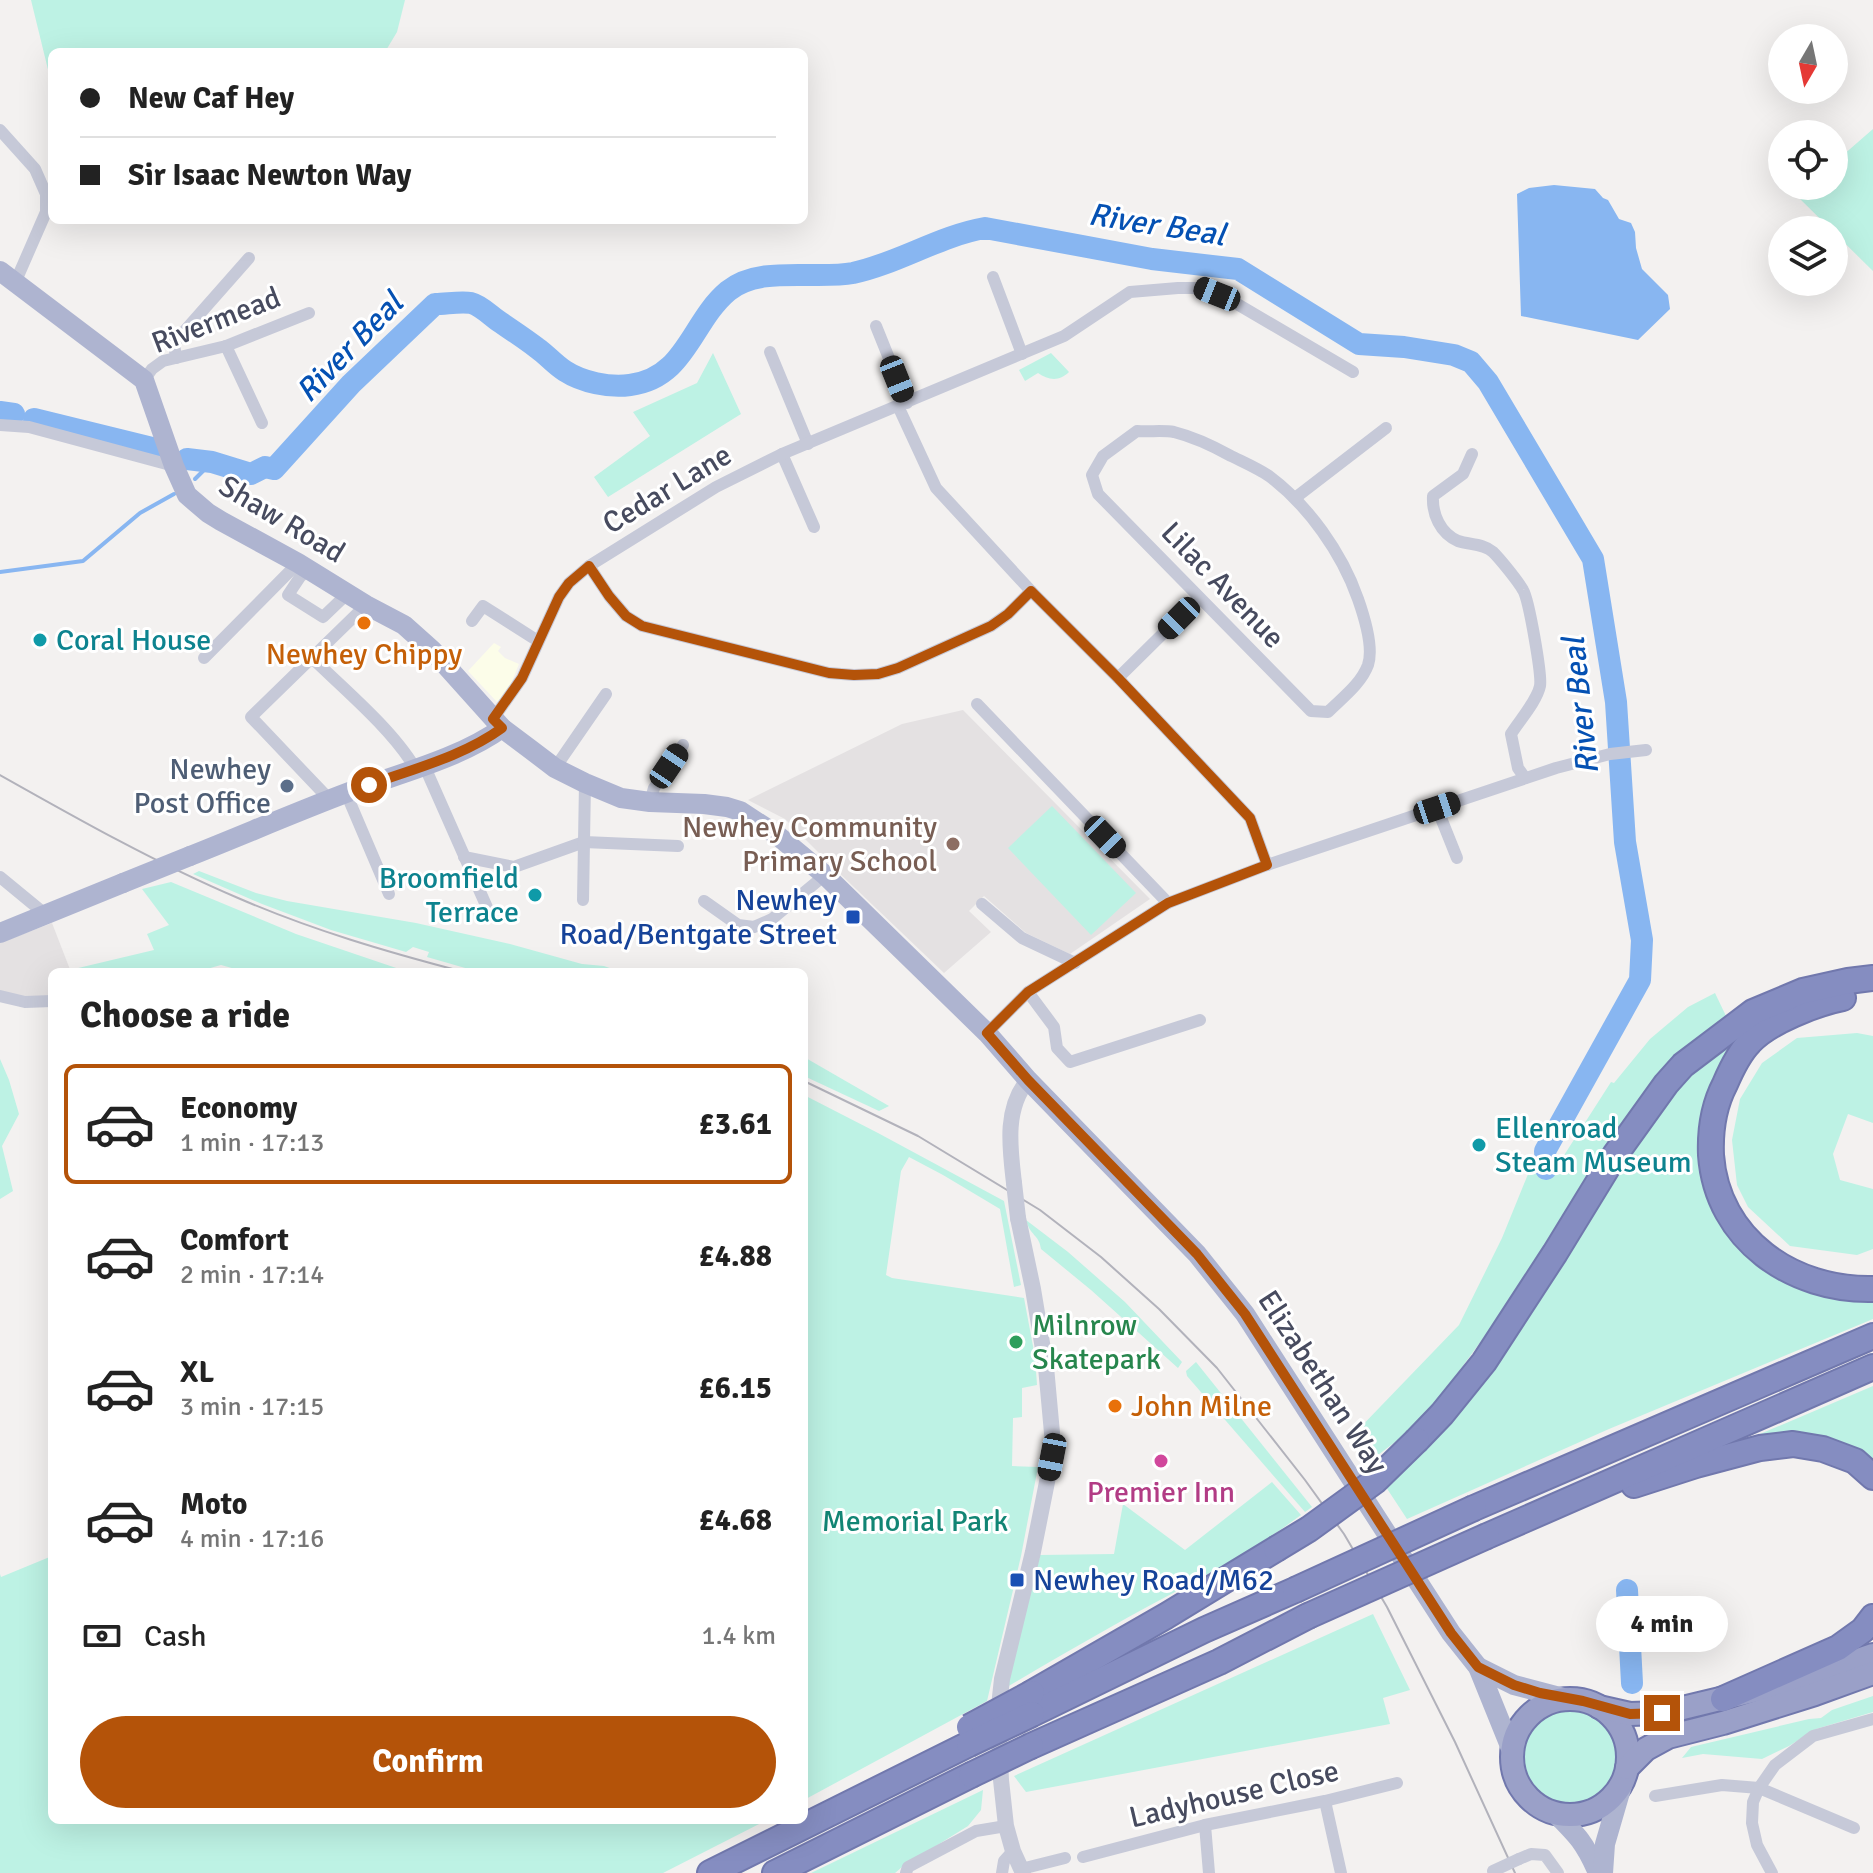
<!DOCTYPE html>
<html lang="en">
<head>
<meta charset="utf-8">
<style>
	body { margin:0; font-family:Signika,sans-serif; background:#f2f2f2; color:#222; height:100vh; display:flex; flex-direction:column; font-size:30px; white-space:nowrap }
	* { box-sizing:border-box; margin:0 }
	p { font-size:26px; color:#767676 }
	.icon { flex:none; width:44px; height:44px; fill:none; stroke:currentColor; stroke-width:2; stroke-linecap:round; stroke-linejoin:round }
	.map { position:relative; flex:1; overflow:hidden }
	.panel { position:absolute; left:48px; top:968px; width:760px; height:856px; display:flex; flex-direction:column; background:#fff; border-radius:12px; box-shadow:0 8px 32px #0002 }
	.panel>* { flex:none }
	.top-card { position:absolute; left:48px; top:48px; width:760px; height:176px; border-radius:12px; box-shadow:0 8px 32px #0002; display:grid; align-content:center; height:176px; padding:0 32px; background:#fff }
	.needle { width:52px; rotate:189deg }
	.controls { position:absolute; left:1768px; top:24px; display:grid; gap:16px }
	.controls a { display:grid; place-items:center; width:80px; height:80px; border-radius:50%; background:#fff; box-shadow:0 8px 32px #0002; font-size:40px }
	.end { position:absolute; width:36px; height:36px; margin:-18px; border:10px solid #b45309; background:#fff; box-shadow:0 0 0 4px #fff }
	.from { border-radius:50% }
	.bubble { position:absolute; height:56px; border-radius:28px; background:#fff; box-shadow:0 8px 32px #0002; font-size:26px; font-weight:700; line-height:56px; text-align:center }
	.car { position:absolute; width:24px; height:48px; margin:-24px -12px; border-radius:10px; box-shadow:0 0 6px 2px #0007; background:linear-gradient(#222 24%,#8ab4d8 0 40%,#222 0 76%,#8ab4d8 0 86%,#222 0) }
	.top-card b { display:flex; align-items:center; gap:28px; height:76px; font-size:30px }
	.top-card b+b { border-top:2px solid #e0e0e0 }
	.top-card i { width:20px; height:20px; background:#222 }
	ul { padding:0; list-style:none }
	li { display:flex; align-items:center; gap:24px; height:120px; margin:0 16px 12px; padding:0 16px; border:4px solid transparent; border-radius:12px }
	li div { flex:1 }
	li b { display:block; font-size:30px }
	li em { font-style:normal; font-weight:700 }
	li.active { border-color:#b45309 }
	li>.icon { width:72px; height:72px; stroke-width:1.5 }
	h2 { padding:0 32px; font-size:36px; line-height:96px }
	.pay { display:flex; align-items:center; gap:20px; height:88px; padding:0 32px; font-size:30px }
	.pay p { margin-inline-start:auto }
	.button { display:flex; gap:16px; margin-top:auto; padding:16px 32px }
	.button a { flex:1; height:92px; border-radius:48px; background:#b45309; color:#fff; font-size:32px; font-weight:700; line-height:92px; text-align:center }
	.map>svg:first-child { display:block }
	.commercial { fill:#fcfde9 }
	.education { fill:#e4e1e2 }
	.green { fill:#bdf2e4 }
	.water { fill:#88b6f1 }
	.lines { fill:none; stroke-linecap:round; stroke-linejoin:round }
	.stream { stroke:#88b6f1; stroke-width:4 }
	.river { stroke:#88b6f1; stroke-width:22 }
	.trunk-casing { stroke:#7178ad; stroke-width:26 }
	.motorway-casing { stroke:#7178ad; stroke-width:28 }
	.minor { stroke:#c6c9d8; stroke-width:12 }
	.tertiary { stroke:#c6c9d8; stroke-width:16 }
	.primary { stroke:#aeb4d0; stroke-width:20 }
	.trunk { stroke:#9aa0c8; stroke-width:22 }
	.motorway { stroke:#858dc1; stroke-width:24 }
	.tram { stroke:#b2b2bb; stroke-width:2 }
	.motorway-bridge-casing { stroke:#7178ad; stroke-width:28; stroke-linecap:butt }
	.minor-bridge { stroke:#c6c9d8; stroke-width:12 }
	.tertiary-bridge { stroke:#c6c9d8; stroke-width:16 }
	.primary-bridge { stroke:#aeb4d0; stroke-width:20 }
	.motorway-bridge { stroke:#858dc1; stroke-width:24 }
	.route { stroke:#b45309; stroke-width:10 }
	.food-dot { fill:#e8710a; stroke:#fff; stroke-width:3 }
	.culture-dot { fill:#0f9aa8; stroke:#fff; stroke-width:3 }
	.service-dot { fill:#5c6f8a; stroke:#fff; stroke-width:3 }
	.education-dot { fill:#8d6e63; stroke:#fff; stroke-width:3 }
	.transit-dot { fill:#1a4fb4; stroke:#fff; stroke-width:3 }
	.leisure-dot { fill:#2e9e5b; stroke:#fff; stroke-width:3 }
	.hotel-dot { fill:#d1479c; stroke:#fff; stroke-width:3 }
	.labels { text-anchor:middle; stroke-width:6; stroke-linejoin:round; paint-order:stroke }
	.street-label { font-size:30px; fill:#474b5f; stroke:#fff }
	.culture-label { font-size:30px; fill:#0d838f; stroke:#fff; text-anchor:start }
	.food-label { font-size:30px; fill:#c56008; stroke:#fff }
	.service-label { font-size:30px; fill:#4e5e75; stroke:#fff; text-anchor:end }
	.education-label { font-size:30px; fill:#785e54; stroke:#fff; text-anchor:end }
	.transit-label { font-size:30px; fill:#164399; stroke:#fff; text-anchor:end }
	.leisure-label { font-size:30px; fill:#27864d; stroke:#fff; text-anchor:start }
	.hotel-label { font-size:30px; fill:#b23c85; stroke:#fff }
	.park-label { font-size:30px; fill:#128574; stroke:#fff }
	.water-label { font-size:32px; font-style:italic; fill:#0551b3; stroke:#fff }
</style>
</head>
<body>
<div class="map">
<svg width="1873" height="1873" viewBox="0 0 1873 1873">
	<rect width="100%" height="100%" fill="#f3f1f0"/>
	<polygon class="commercial" points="494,643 501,647 498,651 505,658 519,664 508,691 497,702 468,671"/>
	<g class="education">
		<polygon points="963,710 1150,899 1070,954 1026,933 984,896 969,911 991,932 944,973 834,868 785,819 748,800 902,724"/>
		<polygon points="52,923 71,972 52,972 52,996 23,997 0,992 0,943"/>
	</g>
	<g class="green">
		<polygon points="31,0 405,0 397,32 385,52 52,52 52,86"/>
		<polygon points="1873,129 1873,271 1797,196 1808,186 1834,186 1834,163"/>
		<polygon points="713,353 741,414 608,497 594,477 650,436 633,412 697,383"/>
		<path d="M1051 353 1069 372C1059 382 1048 380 1038 373L1025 381 1019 370Z"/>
		<polygon points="1052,806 1136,893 1091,935 1008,848"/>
		<polygon points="199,871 256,893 287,901 416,923 510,944 582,964 604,966 621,972 479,972 427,957 429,952 413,947 406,952 331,930 262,904 193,874"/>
		<polygon points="171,882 296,934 408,972 246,972 221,965 196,972 75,972 74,969 154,950 147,934 169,925 142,889"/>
		<polygon points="1715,993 1726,1016 1687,1046 1654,1081 1608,1143 1503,1311 1446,1389 1407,1433 1370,1461 1354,1434 1459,1325 1502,1238 1537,1152 1539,1170 1543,1173 1552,1174 1611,1082 1614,1083 1650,1039 1688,1007"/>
		<polygon points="1745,1030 1709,1112 1741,1242 1873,1294 1873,1319 1609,1429 1407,1519 1382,1481 1661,1107 1694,1070"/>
		<polygon points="1857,1033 1873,1036 1873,1123 1848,1114 1833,1154 1840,1180 1873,1189 1873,1249 1857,1255 1790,1246 1748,1207 1737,1185 1732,1140 1740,1099 1762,1063 1797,1038"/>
		<polygon points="804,1057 889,1106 879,1111 804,1076"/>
		<polygon points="0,1059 9,1080 19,1114 2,1146 13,1191 0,1199"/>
		<polygon points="804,1095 878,1133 1004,1201 1021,1285 1014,1287 1000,1209 943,1175 909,1157 901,1171 886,1275 892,1278 1024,1298 1035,1357 1037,1385 1022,1388 1022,1417 1013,1418 1012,1466 1038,1467 1021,1556 987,1701 804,1800"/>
		<path d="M1026 1220 1068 1252 1125 1302 1182 1362 1178 1368 1091 1290 1041 1249C1039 1234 1030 1236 1026 1220Z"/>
		<polygon points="1196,1362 1312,1507 1305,1512 1187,1376 1186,1371"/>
		<polygon points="1873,1386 1873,1471 1847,1451 1699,1460"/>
		<path d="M1272 1482 1301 1515C1241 1560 1174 1591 1109 1628 1075 1647 1041 1667 1007 1687L1040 1555 1114 1554 1123 1504 1185 1550Z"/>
		<polygon points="52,1556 52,1820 767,1820 663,1873 0,1873 0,1574 1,1577"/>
		<polygon points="1373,1614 1410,1690 1383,1698 1390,1724 1026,1792 1014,1776"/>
		<polygon points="1873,1696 1873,1712 1816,1729 1789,1746 1762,1759 1703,1754 1682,1758 1691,1747 1809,1719 1821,1718 1832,1710"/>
		<circle cx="1570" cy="1758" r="47"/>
		<polygon points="983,1790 981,1810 968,1826 902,1867 895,1873 811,1873"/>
	</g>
	<polygon class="water" points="1554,185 1595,189 1603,198 1608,200 1619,219 1631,223 1635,232 1636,248 1642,269 1668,295 1670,309 1638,340 1521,316 1517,194 1529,188"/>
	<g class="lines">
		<g class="stream">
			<polyline points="195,479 212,462"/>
			<polyline points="0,572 83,561 140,513 174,494"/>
		</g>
		<g class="river">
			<polyline points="0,412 14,414"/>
			<polyline points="34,419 156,449"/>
			<path d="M187 459 212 462 251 474 265 467 274 469 351 384 435 304C446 304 461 301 471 303 480 305 490 315 497 320 510 329 524 338 537 348 547 355 555 365 565 371 582 382 609 388 630 385 686 378 691 322 728 291 760 265 815 280 853 273 899 263 939 236 985 228L1152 259 1238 269 1359 344 1404 347 1454 355 1471 362 1488 382 1593 559 1616 702 1625 842 1642 940 1640 980 1545 1151 1546 1169"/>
			<polyline points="1627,1590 1632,1683"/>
		</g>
		<defs>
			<g id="trunk">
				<circle cx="1570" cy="1757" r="58"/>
				<polyline points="1599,1707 1630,1714 1662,1713 1803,1679 1873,1655"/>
				<polyline points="1627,1768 1646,1749 1668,1737 1723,1723 1815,1694 1873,1673"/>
			</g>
			<g id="motorway">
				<path d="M1843 998C1817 1003 1768 1022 1750 1042 1739 1053 1731 1070 1725 1084 1713 1107 1710 1130 1711 1155 1717 1240 1793 1291 1873 1289"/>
				<polyline points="1417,1440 1442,1414 1484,1362 1555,1253 1615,1155 1666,1084 1683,1065 1753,1012 1803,991 1848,981 1873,978"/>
				<polyline points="1634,1485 1696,1465 1760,1448 1793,1444 1823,1449 1855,1461 1873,1477"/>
				<polyline points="1474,1508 1873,1336"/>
				<polyline points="1487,1536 1873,1367"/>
				<polyline points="1032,1693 1166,1616 1276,1549"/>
				<polyline points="1723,1699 1838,1648 1863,1630 1873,1617"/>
				<polyline points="1032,1714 1204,1630 1295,1590"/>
				<polyline points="1031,1746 1219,1662 1308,1616"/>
				<polyline points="710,1873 969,1744"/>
				<polyline points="775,1873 971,1775"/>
			</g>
		</defs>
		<use href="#trunk" class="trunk-casing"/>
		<use href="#motorway" class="motorway-casing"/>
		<g class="minor">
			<polyline points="0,130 35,169 46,194 46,212 15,283"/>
			<polyline points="993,277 1022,354"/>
			<polyline points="876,326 907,403"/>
			<polyline points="226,346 262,423"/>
			<polyline points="770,352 808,444"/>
			<polyline points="176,358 174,343 249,258"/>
			<polyline points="144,380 152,369 163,361 226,346 309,313"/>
			<polyline points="898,406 936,488 1031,591 1118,678 1250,818 1267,865"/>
			<polyline points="0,425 29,427 174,466"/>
			<path d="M1137 431C1149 432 1163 430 1174 432 1194 437 1213 446 1231 456 1243 462 1257 468 1269 476 1308 505 1342 553 1358 599 1364 616 1374 647 1368 665 1361 684 1342 698 1328 712L1311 711 1098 494 1092 475 1103 456Z"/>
			<polyline points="782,454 814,527"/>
			<path d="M1472 454 1463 474 1433 496C1432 514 1440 533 1458 541 1469 545 1483 543 1493 552 1500 559 1518 581 1523 590 1529 600 1542 675 1540 686 1537 701 1519 721 1511 734L1518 768 1525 778"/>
			<polyline points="1295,498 1386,428"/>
			<polyline points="589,566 609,596 626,616 642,626 829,673 854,675 878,674 898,668 991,626 1008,614 1031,591"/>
			<polyline points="307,570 300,577 288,595 323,617 347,594"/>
			<polyline points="472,621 483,606 538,641"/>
			<path d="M311 657C343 688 393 730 415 768"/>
			<polyline points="204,658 298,563"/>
			<polyline points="1118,678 1199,598"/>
			<polyline points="977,704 1168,903"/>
			<polyline points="493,719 522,678 559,597 569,583 589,566 716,487 782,454 1064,336 1130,292 1178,288 1201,288 1232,301 1353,372"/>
			<polyline points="424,765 489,912"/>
			<polyline points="555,768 606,694"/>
			<polyline points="346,793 389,894"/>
			<polyline points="330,800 251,717 366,605"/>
			<polyline points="650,802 654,788 683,745"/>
			<polyline points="1437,808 1457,858"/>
			<polyline points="464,857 514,867 584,842 678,846"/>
			<polyline points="0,877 45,914"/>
			<polyline points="583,900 585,783"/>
			<polyline points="704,901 738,925 754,927 772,919 825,875"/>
			<polyline points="982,904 1022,938 1075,963"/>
			<polyline points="1028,992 1054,1027 1057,1048 1070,1062 1200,1020"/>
			<polyline points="0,996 25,1002 52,1001"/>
			<polyline points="987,1033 1028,992 1168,903 1267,865 1556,768 1610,754 1646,750"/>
			<polyline points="1655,1796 1722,1785 1759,1788 1854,1828"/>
			<polyline points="1325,1801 1341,1873"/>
			<polyline points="1205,1825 1209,1873"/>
			<polyline points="1083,1857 1205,1825 1325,1801 1397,1783"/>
			<polyline points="1519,1859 1531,1854 1545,1855 1558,1873"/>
			<polyline points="1021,1869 1065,1858"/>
			<polyline points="906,1873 908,1867 976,1831 1006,1826"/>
			<polyline points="1002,1873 1004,1861 1013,1851"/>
			<polyline points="1772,1873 1757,1845 1752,1823 1753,1802 1759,1788 1775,1765 1813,1736 1873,1719"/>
		</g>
		<g class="tertiary">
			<path d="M1014 1183C1010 1148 1004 1109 1028 1080"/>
			<polyline points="1018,1218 1033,1289 1046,1367 1053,1444 1052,1457 1033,1552 1002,1679 998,1715 1001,1780 1006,1826 1013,1851 1023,1873"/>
		</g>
		<g class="primary">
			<polyline points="0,271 144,380 174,466 187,495 208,513 221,521 298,563 366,605 404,625 432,650 502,728 530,749 555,768 585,783 621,798 650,802 704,804 727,807 740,811 777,835 825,875 987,1033 1028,1080 1197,1254 1245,1314 1451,1633 1478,1667 1512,1751"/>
			<path d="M190 856C243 835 296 812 349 792 398 774 461 758 502 728"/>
			<polyline points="0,933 123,883"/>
			<polyline points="1478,1667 1514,1685 1567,1699"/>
			<path d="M1555 1813C1578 1836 1585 1843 1598 1873"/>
			<polyline points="1603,1873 1605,1844 1623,1782"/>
		</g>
		<use href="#trunk" class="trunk"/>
		<use href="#motorway" class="motorway"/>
		<g class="tram">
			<path d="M0 775C78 819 156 863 238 898 312 930 387 952 464 972"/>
			<polyline points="804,1081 918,1136 1040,1210 1101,1257 1159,1309 1217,1368 1305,1480 1344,1534 1387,1607 1455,1742 1515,1873"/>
		</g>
		<defs>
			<g id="motorway-bridge">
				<polyline points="1276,1549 1309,1529 1375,1481 1417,1440"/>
				<polyline points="1295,1590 1474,1508"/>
				<polyline points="1308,1616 1487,1536"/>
				<polyline points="969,1727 1032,1693"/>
				<polyline points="969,1744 1032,1714"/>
				<polyline points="971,1775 1031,1746"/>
			</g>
		</defs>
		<use href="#motorway-bridge" class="motorway-bridge-casing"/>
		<polyline class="minor-bridge" points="1493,1871 1519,1859"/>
		<polyline class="tertiary-bridge" points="1014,1183 1018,1218"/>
		<polyline class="primary-bridge" points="123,883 190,856"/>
		<use href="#motorway-bridge" class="motorway-bridge"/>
	</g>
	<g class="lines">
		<path class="route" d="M369 785C413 769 464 756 502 728L493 719 522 678 559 597 569 583 589 566 609 596 626 616 642 626 829 673 854 675 878 674 898 668 991 626 1008 614 1031 591 1118 678 1250 818 1267 865 1168 903 1028 992 987 1033 1028 1080 1197 1254 1245 1314 1451 1633 1478 1667 1514 1685 1540 1693 1583 1701 1630 1714 1662 1713"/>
	</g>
	<g class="food-dot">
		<circle cx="364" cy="623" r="8"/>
		<circle cx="1115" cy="1406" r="8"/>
	</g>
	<g class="culture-dot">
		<circle cx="40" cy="640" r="8"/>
		<circle cx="535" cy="895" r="8"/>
		<circle cx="1479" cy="1145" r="8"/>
	</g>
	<circle class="service-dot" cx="287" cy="786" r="8"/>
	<circle class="education-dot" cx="953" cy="844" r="8"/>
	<g class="transit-dot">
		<rect x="845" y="909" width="16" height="16" rx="4"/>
		<rect x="1009" y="1572" width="16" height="16" rx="4"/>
	</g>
	<circle class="leisure-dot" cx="1016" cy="1342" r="8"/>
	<circle class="hotel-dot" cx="1161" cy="1461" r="8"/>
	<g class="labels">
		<g class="street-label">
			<text transform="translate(216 320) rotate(-21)" y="10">Rivermead</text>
			<text transform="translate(667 489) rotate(-31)" y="10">Cedar Lane</text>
			<text transform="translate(282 519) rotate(31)" y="10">Shaw Road</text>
			<text transform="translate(1223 585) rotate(46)" y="10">Lilac Avenue</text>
			<text transform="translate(1323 1382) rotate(57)" y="10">Elizabethan Way</text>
			<text transform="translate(1234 1794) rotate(-13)" y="10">Ladyhouse Close</text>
		</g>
		<g class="culture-label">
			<text x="56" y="650">Coral House</text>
			<text x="519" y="888" text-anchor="end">Broomfield<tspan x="519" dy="34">Terrace</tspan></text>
			<text x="1495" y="1138">Ellenroad<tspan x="1495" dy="34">Steam Museum</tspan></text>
		</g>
		<g class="food-label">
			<text x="364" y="664">Newhey Chippy</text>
			<text x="1131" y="1416" text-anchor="start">John Milne</text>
		</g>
		<g class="service-label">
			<text x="271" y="779">Newhey<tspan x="271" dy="34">Post Office</tspan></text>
		</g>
		<g class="education-label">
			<text x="937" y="837">Newhey Community<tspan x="937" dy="34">Primary School</tspan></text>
		</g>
		<g class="transit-label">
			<text x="837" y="910">Newhey<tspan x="837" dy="34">Road/Bentgate Street</tspan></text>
			<text x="1033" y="1590" text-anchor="start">Newhey Road/M62</text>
		</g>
		<g class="leisure-label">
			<text x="1032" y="1335">Milnrow<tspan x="1032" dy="34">Skatepark</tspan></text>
		</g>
		<g class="hotel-label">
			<text x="1161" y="1502">Premier Inn</text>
		</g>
		<g class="park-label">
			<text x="915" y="1531">Memorial Park</text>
		</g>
		<g class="water-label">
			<text transform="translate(1157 224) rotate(9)" y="11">River Beal</text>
			<text transform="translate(349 347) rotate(-46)" y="11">River Beal</text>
			<text transform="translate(1580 706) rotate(-96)" y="11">River Beal</text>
		</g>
	</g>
</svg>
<div class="controls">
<a><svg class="needle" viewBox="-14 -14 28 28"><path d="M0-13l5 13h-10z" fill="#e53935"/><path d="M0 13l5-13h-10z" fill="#767676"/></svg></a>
<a><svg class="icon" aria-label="locate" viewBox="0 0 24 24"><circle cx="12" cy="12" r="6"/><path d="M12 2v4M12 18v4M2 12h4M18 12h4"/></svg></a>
<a><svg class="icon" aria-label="layers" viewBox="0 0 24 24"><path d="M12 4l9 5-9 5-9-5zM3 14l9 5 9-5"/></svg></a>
</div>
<i class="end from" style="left:369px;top:785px"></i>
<i class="end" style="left:1662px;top:1713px"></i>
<div class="bubble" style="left:1596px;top:1596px;width:132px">4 min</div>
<i class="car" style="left:1217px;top:294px;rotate:292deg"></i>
<i class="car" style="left:897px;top:379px;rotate:158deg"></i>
<i class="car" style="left:1179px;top:618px;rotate:225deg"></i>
<i class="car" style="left:669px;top:766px;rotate:34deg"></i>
<i class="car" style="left:1437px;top:808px;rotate:72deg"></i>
<i class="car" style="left:1105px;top:837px;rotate:136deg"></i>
<i class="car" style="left:1052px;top:1457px;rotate:191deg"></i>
<div class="top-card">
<b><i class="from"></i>New Caf Hey</b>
<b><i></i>Sir Isaac Newton Way</b>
</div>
<section class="panel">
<h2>Choose a ride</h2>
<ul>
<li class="active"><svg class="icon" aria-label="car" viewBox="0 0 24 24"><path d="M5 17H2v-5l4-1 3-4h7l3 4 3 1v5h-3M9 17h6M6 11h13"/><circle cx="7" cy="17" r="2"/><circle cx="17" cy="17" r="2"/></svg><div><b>Economy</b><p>1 min · 17:13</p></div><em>£3.61</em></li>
<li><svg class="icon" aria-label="car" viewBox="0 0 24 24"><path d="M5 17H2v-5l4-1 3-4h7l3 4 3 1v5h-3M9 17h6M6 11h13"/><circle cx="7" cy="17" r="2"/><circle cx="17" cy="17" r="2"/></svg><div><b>Comfort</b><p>2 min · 17:14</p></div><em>£4.88</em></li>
<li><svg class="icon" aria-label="car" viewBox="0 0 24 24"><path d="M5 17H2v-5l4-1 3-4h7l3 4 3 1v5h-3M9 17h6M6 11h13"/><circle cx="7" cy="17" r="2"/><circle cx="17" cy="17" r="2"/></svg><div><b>XL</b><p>3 min · 17:15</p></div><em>£6.15</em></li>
<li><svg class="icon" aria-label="car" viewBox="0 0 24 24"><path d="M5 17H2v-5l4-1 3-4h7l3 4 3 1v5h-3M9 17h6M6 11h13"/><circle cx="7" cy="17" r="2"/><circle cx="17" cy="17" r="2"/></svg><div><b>Moto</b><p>4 min · 17:16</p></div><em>£4.68</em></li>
</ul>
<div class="pay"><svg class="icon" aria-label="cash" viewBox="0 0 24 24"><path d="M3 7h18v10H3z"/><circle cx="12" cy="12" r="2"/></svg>Cash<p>1.4 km</p></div>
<div class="button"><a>Confirm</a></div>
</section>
</div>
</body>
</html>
